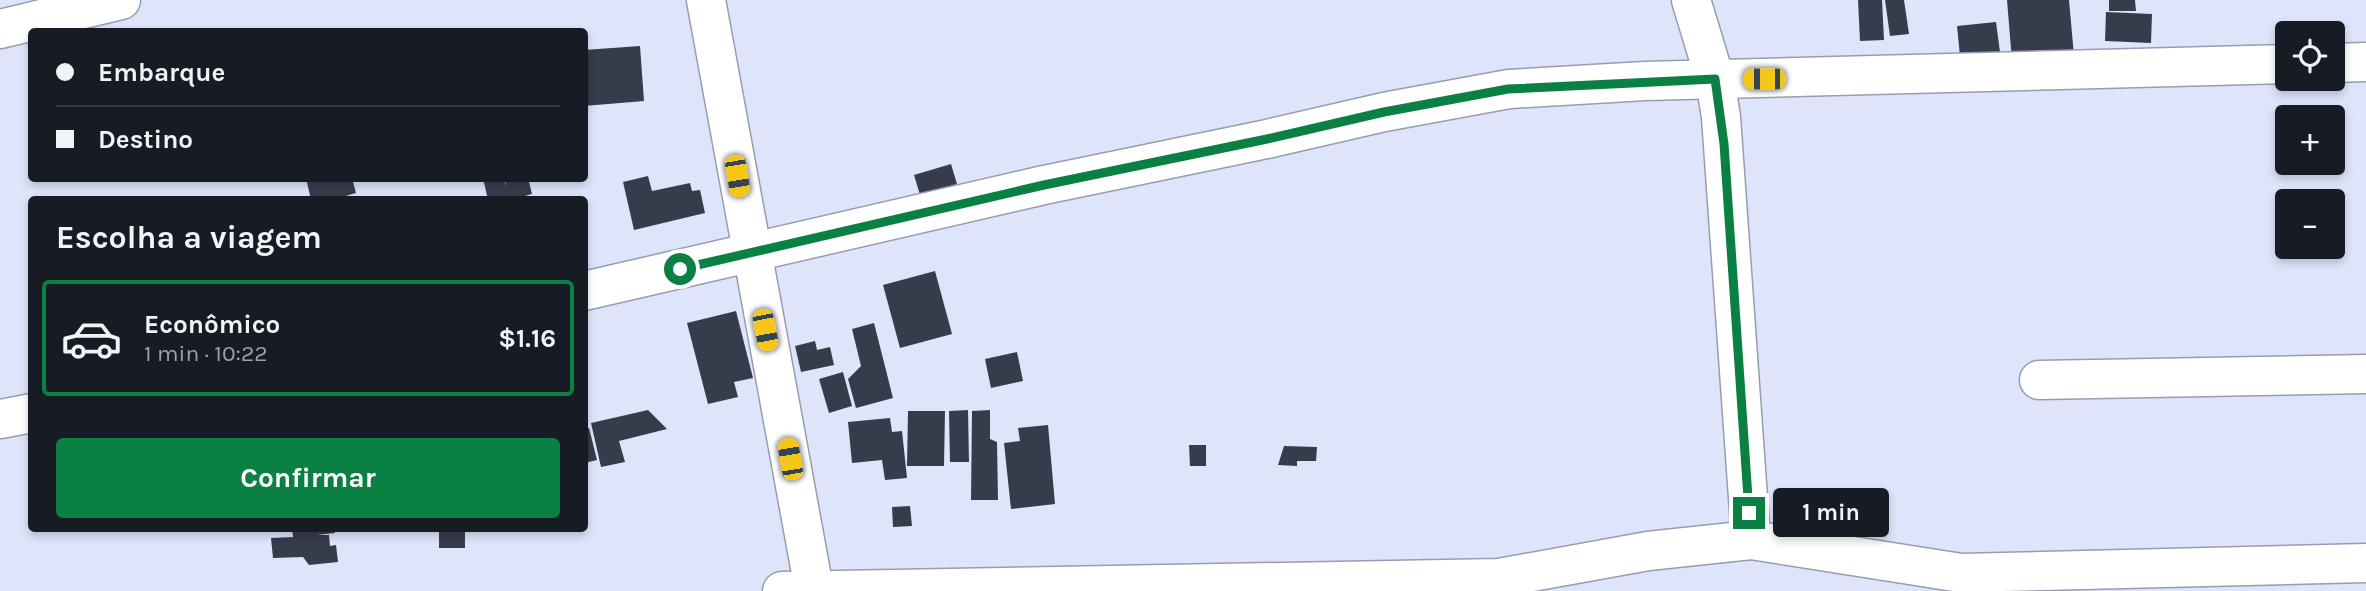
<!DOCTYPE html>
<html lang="pt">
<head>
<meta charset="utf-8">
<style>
	body { margin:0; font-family:Karla,sans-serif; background:#242831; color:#f1f3f6; height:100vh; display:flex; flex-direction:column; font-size:26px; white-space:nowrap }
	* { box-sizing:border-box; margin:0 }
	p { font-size:23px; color:#9ea1a6 }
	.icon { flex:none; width:38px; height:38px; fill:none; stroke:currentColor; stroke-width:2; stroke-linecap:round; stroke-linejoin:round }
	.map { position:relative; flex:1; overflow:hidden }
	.sheet { position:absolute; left:28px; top:196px; width:560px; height:336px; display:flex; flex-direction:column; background:#171b24; border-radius:7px; box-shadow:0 4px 10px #0003 }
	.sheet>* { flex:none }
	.hud { position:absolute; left:28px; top:28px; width:560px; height:154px; border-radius:7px; box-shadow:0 4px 10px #0003; display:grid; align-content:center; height:154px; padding:0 28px; background:#171b24 }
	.controls { position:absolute; left:2275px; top:21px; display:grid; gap:14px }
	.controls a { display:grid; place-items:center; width:70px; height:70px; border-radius:7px; background:#171b24; box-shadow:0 4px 10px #0003; font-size:35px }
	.end { position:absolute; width:32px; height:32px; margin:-16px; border:9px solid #0b8043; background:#fff; box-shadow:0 0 0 4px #fff }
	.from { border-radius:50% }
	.bubble { position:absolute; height:49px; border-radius:7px; background:#171b24; box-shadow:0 4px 10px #0003; font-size:23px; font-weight:700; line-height:49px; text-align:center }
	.car { position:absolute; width:21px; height:42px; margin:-21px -10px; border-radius:9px; box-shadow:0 0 5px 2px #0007; background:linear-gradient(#f5c518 24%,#345 0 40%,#f5c518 0 76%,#345 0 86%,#f5c518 0) }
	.hud b { display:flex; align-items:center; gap:24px; height:66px; font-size:26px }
	.hud b+b { border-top:2px solid #363941 }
	.hud i { width:18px; height:18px; background:#f1f3f6 }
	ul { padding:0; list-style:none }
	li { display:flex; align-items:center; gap:21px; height:116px; margin:0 14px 10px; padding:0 14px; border:4px solid transparent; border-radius:7px }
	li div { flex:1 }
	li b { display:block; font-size:26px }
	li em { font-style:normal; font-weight:700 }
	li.active { border-color:#0b8043 }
	li>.icon { width:63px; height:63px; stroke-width:1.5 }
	h2 { padding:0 28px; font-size:32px; line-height:84px }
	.button { display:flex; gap:14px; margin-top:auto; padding:14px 28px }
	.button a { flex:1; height:80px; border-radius:7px; background:#0b8043; color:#fff; font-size:28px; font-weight:700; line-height:80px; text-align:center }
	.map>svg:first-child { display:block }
	.building { fill:#373c4d }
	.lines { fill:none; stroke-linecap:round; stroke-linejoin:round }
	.minor-casing { stroke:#969db1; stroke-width:41 }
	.minor { stroke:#fff; stroke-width:38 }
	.route { stroke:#0b8043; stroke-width:9 }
</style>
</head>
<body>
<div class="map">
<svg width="2366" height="591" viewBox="0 0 2366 591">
	<rect width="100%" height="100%" fill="#dee5fb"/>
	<g class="building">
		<polygon points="1858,0 1882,0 1884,40 1860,41"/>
		<polygon points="1885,0 1904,0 1909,34 1890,36"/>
		<polygon points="2007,0 2069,0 2074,56 2012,61"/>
		<polygon points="2109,0 2135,0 2136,11 2109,11"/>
		<polygon points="2106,12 2152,14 2151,43 2105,41"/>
		<polygon points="1996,22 2000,52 1960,56 1957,26"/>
		<polygon points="640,46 644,101 584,106 584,50"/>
		<polygon points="951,164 957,184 920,195 914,175"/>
		<polygon points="648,176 652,191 690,183 692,191 700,190 705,213 634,230 623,182"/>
		<polygon points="306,178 352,178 356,193 332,200 311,200"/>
		<polygon points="483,178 504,178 506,187 505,178 528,178 532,194 511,200 488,200"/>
		<polygon points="935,271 952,334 900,348 883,285"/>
		<polygon points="736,311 753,378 734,382 738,397 708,404 687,323"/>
		<polygon points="874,323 893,398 856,408 848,379 861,366 852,329"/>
		<polygon points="815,341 817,350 830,347 834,365 801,372 795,346"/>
		<polygon points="1017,352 1023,381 991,388 985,359"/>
		<polygon points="843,372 852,406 829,413 819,379"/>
		<polygon points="648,410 667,429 619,441 625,462 601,467 591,423"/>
		<polygon points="968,410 969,462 950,462 949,411"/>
		<polygon points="990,410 990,439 997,442 998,500 971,500 972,411"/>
		<polygon points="908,411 945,411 944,466 907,466"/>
		<polygon points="890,418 892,432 902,431 907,478 885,480 882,460 852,463 848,422"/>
		<polygon points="1048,425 1055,504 1011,509 1004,443 1020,441 1018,428"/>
		<polygon points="589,428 597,460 584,463 584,429"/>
		<polygon points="1189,445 1206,445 1206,466 1190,466"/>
		<polygon points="1284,446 1317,447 1316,461 1297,461 1297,466 1278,465"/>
		<polygon points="910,506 912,526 893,527 892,507"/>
		<polygon points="292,528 334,528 335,533 317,535 329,535 330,546 336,545 338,562 309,565 303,557 273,558 271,538 293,537"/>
		<rect x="439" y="528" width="26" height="20"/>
	</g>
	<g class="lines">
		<defs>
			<g id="minor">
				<polyline points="706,0 814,589"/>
				<polyline points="1691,0 1715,79 1721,117 1751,540"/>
				<polyline points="0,29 121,0"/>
				<polyline points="2333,63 2366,62"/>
				<polyline points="584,291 1044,185 1267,139 1384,112 1509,89 1645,81 2287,64"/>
				<polyline points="2039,380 2366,374"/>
				<polyline points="0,419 32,413"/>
				<polyline points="782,591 1499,578 1648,551 1751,540 1961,573 2366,563"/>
			</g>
		</defs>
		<use href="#minor" class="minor-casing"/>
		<use href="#minor" class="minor"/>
	</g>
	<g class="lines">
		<polyline class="route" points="680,269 1044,185 1267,139 1384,112 1508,89 1715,79 1724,144 1749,513"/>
	</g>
</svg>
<div class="controls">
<a><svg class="icon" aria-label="locate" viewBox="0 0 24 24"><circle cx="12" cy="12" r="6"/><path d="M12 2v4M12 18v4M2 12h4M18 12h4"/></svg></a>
<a>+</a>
<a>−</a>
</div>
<i class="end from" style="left:680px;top:269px"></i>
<i class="end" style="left:1749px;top:513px"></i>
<div class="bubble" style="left:1773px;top:488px;width:116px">1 min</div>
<i class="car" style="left:1764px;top:79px;rotate:270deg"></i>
<i class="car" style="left:737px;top:176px;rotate:170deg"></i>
<i class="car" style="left:765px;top:330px;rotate:169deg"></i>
<i class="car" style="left:790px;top:459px;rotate:350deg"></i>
<div class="hud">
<b><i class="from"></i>Embarque</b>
<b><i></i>Destino</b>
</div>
<section class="sheet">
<h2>Escolha a viagem</h2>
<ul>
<li class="active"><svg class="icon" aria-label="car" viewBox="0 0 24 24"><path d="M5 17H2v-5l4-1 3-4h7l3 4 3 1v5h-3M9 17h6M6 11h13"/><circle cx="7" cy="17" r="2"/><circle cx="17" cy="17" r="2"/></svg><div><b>Econômico</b><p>1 min · 10:22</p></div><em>$1.16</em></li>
</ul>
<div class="button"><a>Confirmar</a></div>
</section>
</div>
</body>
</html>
